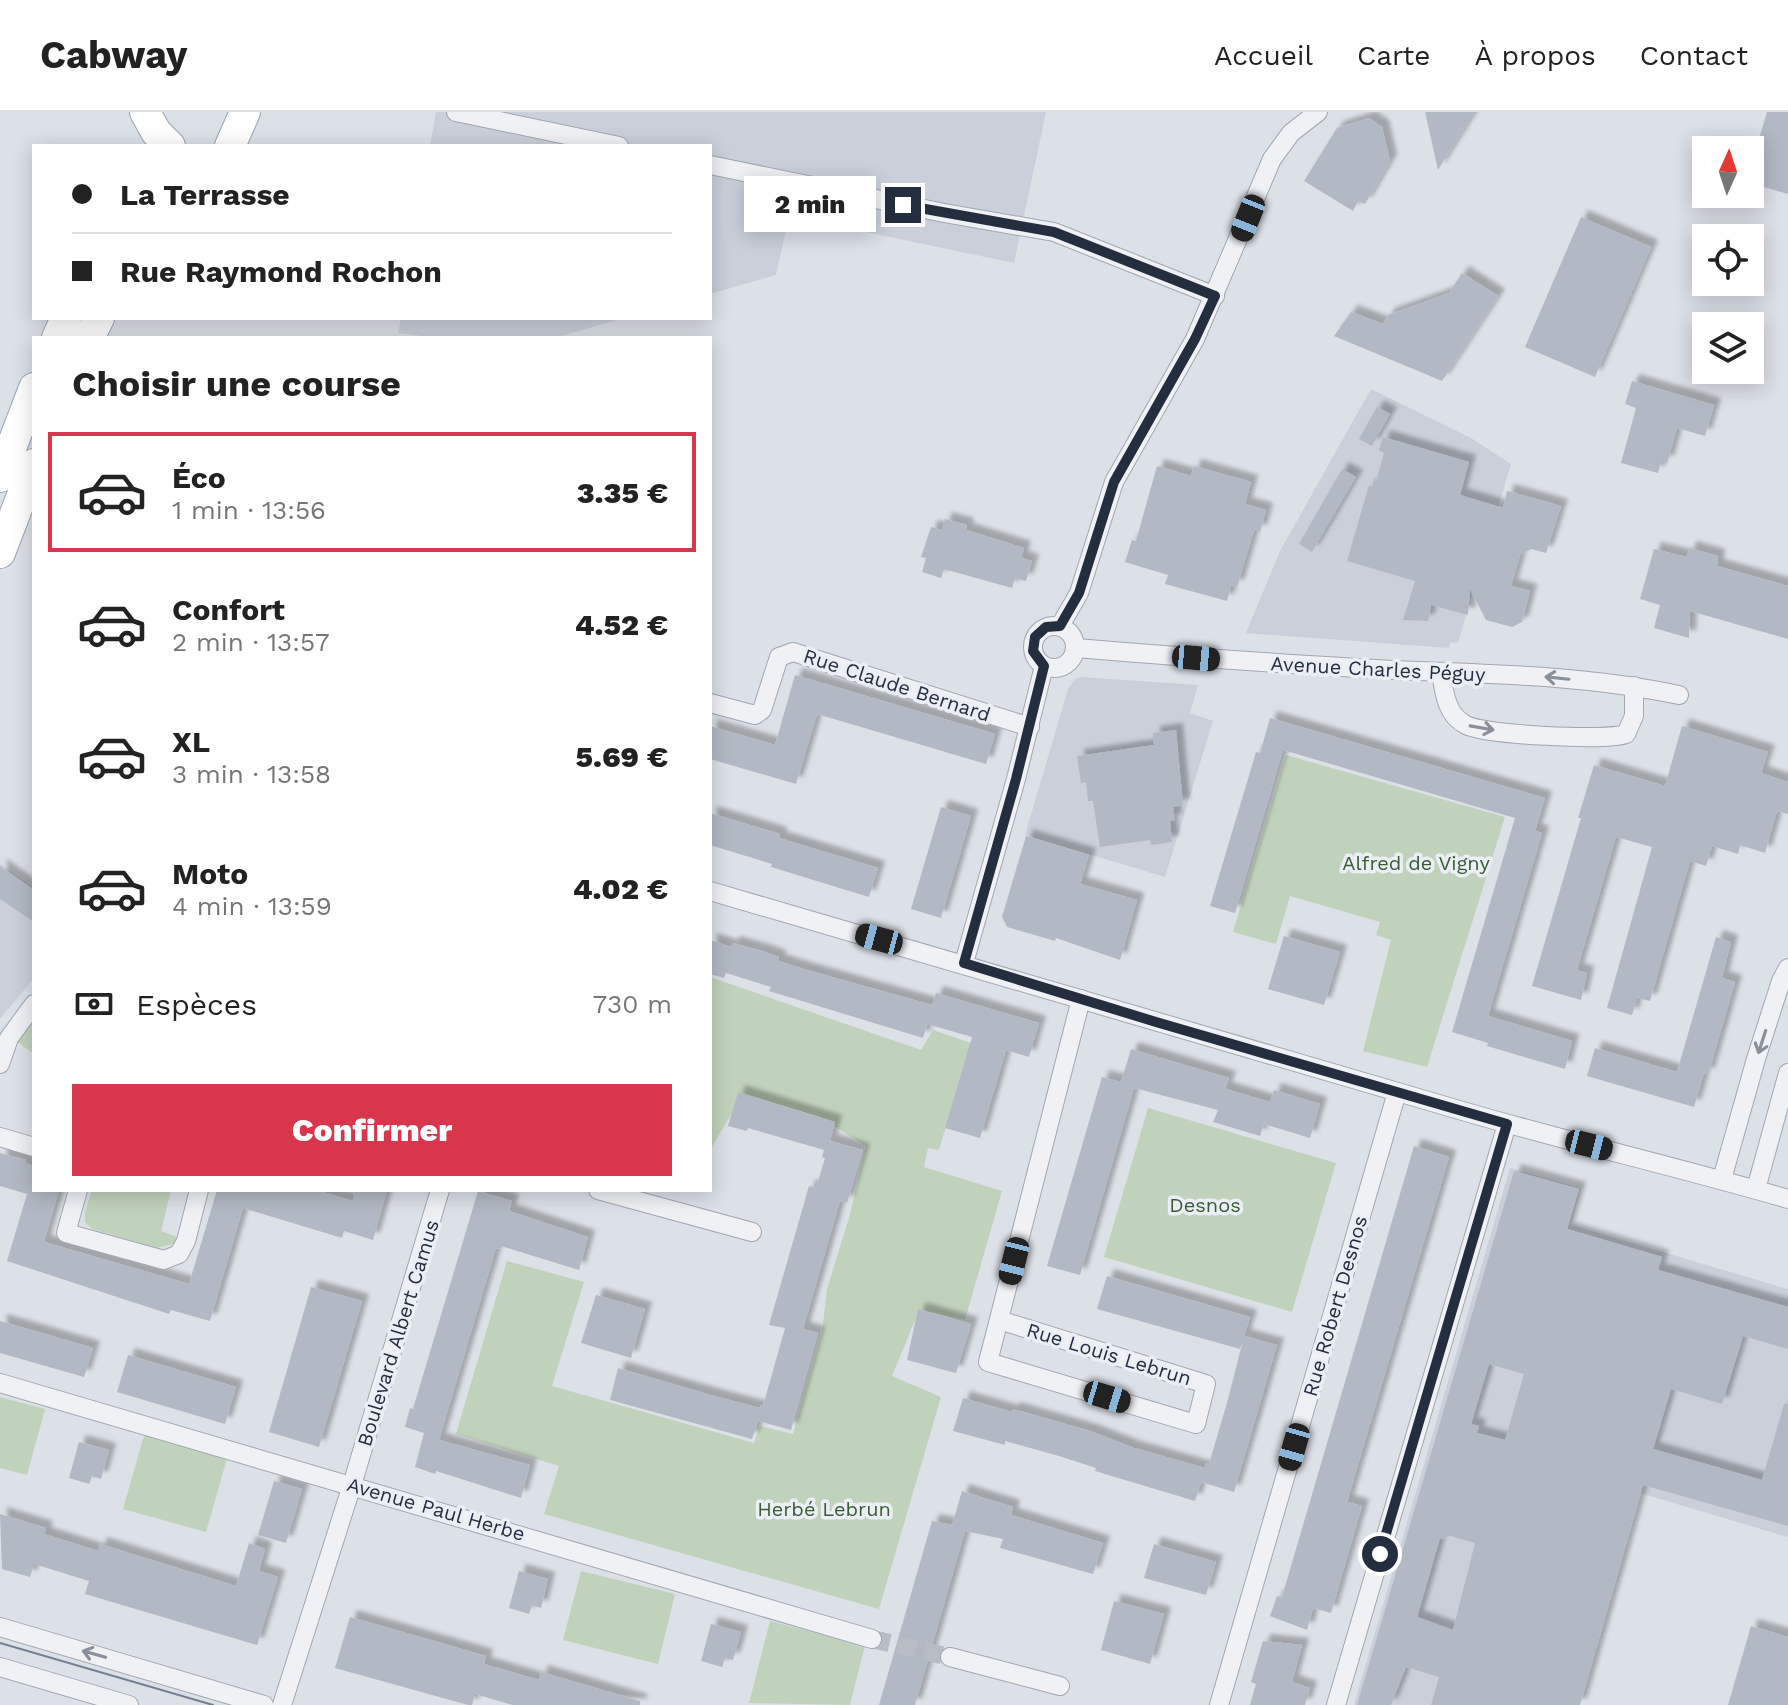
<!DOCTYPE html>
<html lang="fr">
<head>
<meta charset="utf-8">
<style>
	body { margin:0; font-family:"Work Sans",sans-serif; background:#f2f2f2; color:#222; height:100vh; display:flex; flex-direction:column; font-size:30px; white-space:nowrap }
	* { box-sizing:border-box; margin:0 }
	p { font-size:26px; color:#767676 }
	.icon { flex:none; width:44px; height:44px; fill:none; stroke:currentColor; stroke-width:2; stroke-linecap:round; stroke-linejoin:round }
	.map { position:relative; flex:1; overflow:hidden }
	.side { position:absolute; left:32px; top:224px; width:680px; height:856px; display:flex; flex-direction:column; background:#fff; border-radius:0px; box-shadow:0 4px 20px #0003 }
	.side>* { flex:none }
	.banner { position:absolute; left:32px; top:32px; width:680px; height:176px; border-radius:0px; box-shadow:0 4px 20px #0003; display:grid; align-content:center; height:176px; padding:0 40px; background:#fff }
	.needle { width:52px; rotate:3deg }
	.buttons { position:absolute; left:1692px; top:24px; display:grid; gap:16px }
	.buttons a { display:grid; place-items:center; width:72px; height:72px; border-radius:0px; background:#fff; box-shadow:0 4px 20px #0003; font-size:40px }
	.end { position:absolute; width:36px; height:36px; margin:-18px; border:10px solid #252e3f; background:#fff; box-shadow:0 0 0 4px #fff }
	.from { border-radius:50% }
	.bubble { position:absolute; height:56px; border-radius:0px; background:#fff; box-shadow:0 4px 20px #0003; font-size:26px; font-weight:800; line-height:56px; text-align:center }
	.car { position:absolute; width:24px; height:48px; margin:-24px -12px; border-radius:10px; box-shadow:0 0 6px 2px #0007; background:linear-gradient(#222 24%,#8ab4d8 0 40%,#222 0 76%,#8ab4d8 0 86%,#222 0) }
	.banner b { display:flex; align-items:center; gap:28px; height:76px; font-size:30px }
	.banner b+b { border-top:2px solid #e0e0e0 }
	.banner i { width:20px; height:20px; background:#222 }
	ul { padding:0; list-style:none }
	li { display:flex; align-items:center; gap:24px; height:120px; margin:0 16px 12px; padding:0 24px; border:4px solid transparent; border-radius:0px }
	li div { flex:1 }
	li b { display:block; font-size:30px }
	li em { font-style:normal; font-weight:800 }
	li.current { border-color:#d7364c }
	li>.icon { width:72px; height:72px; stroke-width:1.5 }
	h2 { padding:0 40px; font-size:36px; line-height:96px }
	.pay { display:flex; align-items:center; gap:20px; height:88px; padding:0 40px; font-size:30px }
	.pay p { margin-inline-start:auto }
	.button { display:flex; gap:16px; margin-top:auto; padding:16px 40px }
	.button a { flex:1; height:92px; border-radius:0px; background:#d7364c; color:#fff; font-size:32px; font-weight:800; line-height:92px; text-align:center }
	header { display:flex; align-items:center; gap:48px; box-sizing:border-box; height:112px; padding:0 40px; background:#fff; border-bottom:2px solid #e0e0e0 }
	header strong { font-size:38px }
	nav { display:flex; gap:44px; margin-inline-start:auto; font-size:28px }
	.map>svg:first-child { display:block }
	.built { fill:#cacfda }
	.green { fill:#c1d2bc }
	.building { fill:#b3b9c4; fill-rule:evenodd; filter:url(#shadow) }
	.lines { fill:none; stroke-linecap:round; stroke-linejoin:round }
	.minor-tunnel { stroke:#b7bcc5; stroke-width:18; stroke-dasharray:18 9; stroke-linecap:butt }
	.minor-casing { stroke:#a1a7b1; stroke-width:20 }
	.primary-casing { stroke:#9aa4b4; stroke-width:32 }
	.minor { stroke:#eff1f5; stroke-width:18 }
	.primary { stroke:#fff; stroke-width:30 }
	.tram { stroke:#747f92; stroke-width:2 }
	.oneway { stroke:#8a909a }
	.route { stroke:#252e3f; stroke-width:10 }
	.labels { text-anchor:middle; stroke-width:7; stroke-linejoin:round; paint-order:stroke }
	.street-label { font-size:20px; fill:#252e3f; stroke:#ebeff5 }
	.park-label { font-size:20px; fill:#385b31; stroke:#ebeff5 }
</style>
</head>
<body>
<header>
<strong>Cabway</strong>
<nav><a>Accueil</a><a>Carte</a><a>À propos</a><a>Contact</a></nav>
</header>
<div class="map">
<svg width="1788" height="1593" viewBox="0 0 1788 1593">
	<defs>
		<filter id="shadow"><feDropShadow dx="7" dy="-7" stdDeviation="2" flood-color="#0004"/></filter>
	</defs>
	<rect width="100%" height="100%" fill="#dce0e7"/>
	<g class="built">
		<polygon points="436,0 1046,0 1014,151 789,104 776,163 710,182 710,34 430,34"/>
		<polygon points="401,206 624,206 554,226 439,226 398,221"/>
		<polygon points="1371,277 1471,326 1511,352 1458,531 1450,530 1449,536 1246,521 1280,439"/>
		<polygon points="1080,565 1198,573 1190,601 1213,609 1165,765 1025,723 1068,577 1074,568"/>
		<polygon points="0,752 34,776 34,866 0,907"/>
		<polygon points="1510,1056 1581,1076 1571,1113 1788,1177 1788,1425 1633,1379 1569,1593 1354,1593"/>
	</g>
	<g class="green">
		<polygon points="1286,643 1505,705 1427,955 1363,939 1391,828 1376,823 1380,810 1290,784 1276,832 1233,820"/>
		<polygon points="710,865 921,938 933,918 971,931 939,1038 928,1036 924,1055 1002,1079 965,1208 922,1198 918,1201 892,1264 941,1285 879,1497 544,1402 559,1354 456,1322 507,1149 584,1170 552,1274 754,1331 760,1314 793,1322 822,1220 827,1177 849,1106 866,1034 818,1004 738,981 731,1003 710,1038"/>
		<polygon points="34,904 34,942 16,929"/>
		<polygon points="1148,996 1336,1051 1292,1200 1104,1145"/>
		<polygon points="92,1078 171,1078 161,1119 177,1125 174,1132 157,1136 92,1117 85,1110 85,1100"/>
		<polygon points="0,1285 45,1297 27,1363 0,1356"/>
		<polygon points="145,1320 228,1343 206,1420 123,1397"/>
		<polygon points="581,1459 675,1482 658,1552 563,1528"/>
		<polygon points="770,1509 865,1534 850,1593 749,1591"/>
	</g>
	<g class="building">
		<polygon points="1425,0 1474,0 1438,58"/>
		<polygon points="1767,0 1788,0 1788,82 1750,71 1750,57"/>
		<polygon points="1369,6 1382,15 1390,49 1365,92 1358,89 1353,99 1304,69 1337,16"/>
		<polygon points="1581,105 1651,135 1595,265 1525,235"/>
		<polygon points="1462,161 1498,184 1442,269 1334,224 1351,200 1383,212 1388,203 1449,181"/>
		<polygon points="1632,269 1714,293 1705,324 1677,316 1667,351 1661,349 1658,361 1621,351 1636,296 1625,292"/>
		<polygon points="1377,295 1390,302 1372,334 1359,327"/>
		<polygon points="1383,325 1469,350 1460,383 1503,396 1507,379 1561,394 1546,441 1531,437 1520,443 1511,474 1530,479 1522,510 1512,515 1486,508 1470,477 1468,503 1431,493 1428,509 1403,508 1415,469 1347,449 1369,373 1374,376 1384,341 1379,338"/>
		<polygon points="1157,354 1191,364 1194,354 1251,370 1245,392 1266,398 1260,420 1254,418 1237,475 1231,473 1227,489 1165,472 1168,463 1125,450 1132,428 1136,429"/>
		<polygon points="1342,357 1356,365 1312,440 1299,432"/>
		<polygon points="945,407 967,413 966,418 1024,436 1021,446 1032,449 1026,469 1015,466 1012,476 944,457 941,466 922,460 926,446 921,445 931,415 942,418"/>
		<polygon points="1689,436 1718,444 1717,454 1788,474 1788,527 1690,499 1689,526 1654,516 1660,493 1640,487 1654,437 1687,445"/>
		<polygon points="795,563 995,622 986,652 817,602 796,672 710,647 710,614 775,633"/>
		<polygon points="1270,606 1545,686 1535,719 1542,721 1488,904 1572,929 1565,957 1487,934 1488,931 1452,920 1515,706 1283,638 1235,801 1210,794 1256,640 1260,641"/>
		<polygon points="1682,614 1768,640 1761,661 1788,670 1788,702 1777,699 1765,741 1740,733 1738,742 1712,734 1706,754 1690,749 1650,889 1637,886 1632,903 1607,896 1652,735 1616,725 1577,858 1587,861 1581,888 1532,874 1581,706 1578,706 1594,653 1665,674"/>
		<polygon points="1176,618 1183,693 1173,695 1175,708 1170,709 1172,730 1151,733 1150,728 1100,735 1093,689 1088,689 1086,670 1081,671 1077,644 1154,633 1153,621"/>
		<polygon points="941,695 971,704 941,806 911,797"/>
		<polygon points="710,701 780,722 779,726 878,756 869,785 771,755 772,752 710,733"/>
		<polygon points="1026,724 1089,743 1080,772 1137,788 1120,848 1056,826 1055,829 1007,815 1002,805"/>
		<polygon points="0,754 34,778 34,810 0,787"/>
		<polygon points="1284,824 1340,840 1324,893 1268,877"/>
		<polygon points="1716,825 1731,830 1722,866 1735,870 1708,963 1704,961 1694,995 1587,964 1595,936 1677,960"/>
		<polygon points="710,828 731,835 733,831 762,839 779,845 778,849 807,858 932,893 936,881 1039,911 1029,945 1006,938 980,1026 945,1016 972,925 927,912 923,926 769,879 771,875 726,861 724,866 710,862"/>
		<polygon points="1131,937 1229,966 1225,977 1253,985 1270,990 1274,978 1320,992 1310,1026 1264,1012 1260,1024 1213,1010 1218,998 1134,976 1080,1163 1047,1154 1102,965 1121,970"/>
		<polygon points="738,980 835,1010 830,1029 863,1038 847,1091 840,1089 803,1217 818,1221 791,1318 758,1309 752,1327 610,1288 618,1256 714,1284 760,1296 761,1293 763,1294 785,1216 769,1213 809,1074 816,1076 825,1046 822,1045 824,1038 748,1016 747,1019 728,1014"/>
		<polygon points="1414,1034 1449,1045 1347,1390 1362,1394 1331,1501 1313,1496 1307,1518 1270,1504 1277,1484 1282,1485"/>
		<polygon points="0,1041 26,1048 25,1051 34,1054 34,1078 59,1078 44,1130 189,1172 217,1078 316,1078 353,1089 356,1078 387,1078 373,1128 344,1119 342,1126 243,1096 210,1209 171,1198 169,1202 7,1149 27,1082 0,1074"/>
		<path d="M1514 1059 1579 1077 1567 1117 1662 1145 1658 1158 1788 1195V1237L1743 1224 1722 1292 1671 1277 1653 1337 1762 1368 1784 1292H1788V1414L1643 1373 1580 1593H1431L1439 1565 1406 1555 1391 1593H1357ZM1489 1252 1524 1262 1505 1328 1477 1321 1479 1314 1471 1312ZM1447 1423 1475 1431 1453 1518 1417 1505 1440 1426 1446 1427Z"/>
		<polygon points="478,1079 512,1089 509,1099 588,1125 579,1158 501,1134 501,1137 496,1136 439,1328 530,1353 521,1386 436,1359 435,1362 415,1355 424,1321 405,1315 410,1296 413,1297"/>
		<polygon points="1107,1164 1250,1205 1244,1224 1277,1233 1234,1380 1201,1370 1195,1389 1095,1359 1096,1356 1059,1344 1005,1329 1005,1333 953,1319 963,1286 1012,1300 1013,1297 1090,1319 1134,1336 1205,1356 1206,1351 1209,1352 1227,1291 1243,1228 1240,1237 1097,1197"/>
		<polygon points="311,1175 362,1189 319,1335 269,1320"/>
		<polygon points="596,1183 645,1197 631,1246 581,1231"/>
		<polygon points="918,1197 971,1212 956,1261 907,1248"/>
		<polygon points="0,1209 93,1236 84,1265 0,1241"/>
		<polygon points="128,1243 236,1275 225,1312 117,1280"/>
		<polygon points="79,1330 109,1338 101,1367 92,1364 89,1372 69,1366"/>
		<polygon points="274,1369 302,1377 286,1431 258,1423"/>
		<polygon points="962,1379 1013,1395 1011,1403 1103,1431 1093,1462 1000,1436 1003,1427 965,1419 915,1593 879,1593 932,1409 952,1413"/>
		<polygon points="0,1402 46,1416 44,1422 98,1439 100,1432 236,1474 249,1431 265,1437 259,1459 278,1465 257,1533 85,1482 89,1469 34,1452 30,1465 2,1457"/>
		<polygon points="1154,1432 1216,1450 1206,1483 1144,1466"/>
		<polygon points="519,1459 548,1467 541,1496 532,1493 529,1502 509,1496"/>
		<polygon points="1114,1489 1164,1502 1150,1552 1101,1538"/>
		<polygon points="350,1505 486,1544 484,1552 539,1568 541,1560 640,1589 640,1593 513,1593 475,1582 472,1593 468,1593 335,1556"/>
		<polygon points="711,1512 741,1520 733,1548 725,1546 722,1555 701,1549"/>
		<polygon points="1751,1514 1788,1525 1788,1593 1728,1593"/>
		<polygon points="1263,1529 1302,1533 1292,1570 1310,1576 1305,1593 1250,1593 1256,1572 1251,1570"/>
	</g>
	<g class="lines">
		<polyline class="minor-tunnel" points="872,1527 950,1545"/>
		<defs>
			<g id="minor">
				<polyline points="456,0 619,34"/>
				<polyline points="710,53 944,101 1054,120 1215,184"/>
				<circle cx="1054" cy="535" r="21"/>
				<polyline points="1060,514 1079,481 1114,370 1195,227 1272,47 1291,21 1318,0"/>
				<path d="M1076 536C1182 545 1287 552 1393 558 1489 562 1585 563 1679 583"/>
				<path d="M1441 560C1444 580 1446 603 1466 613 1485 623 1606 629 1626 622L1634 604V574"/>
				<polyline points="710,591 755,603 762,598 779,545 793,540 1030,615"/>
				<path d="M710 779C963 851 1214 928 1466 1000 1573 1031 1682 1056 1788 1087"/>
				<polyline points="964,851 1016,667 1044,554"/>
				<polyline points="0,952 9,926 34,892"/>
				<polyline points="0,1025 34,1035"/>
				<polyline points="1722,1067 1756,947 1781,869 1788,856"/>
				<polyline points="1756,1077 1788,961"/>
				<polyline points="78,1078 66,1121 164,1148 179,1142 186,1129 199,1078"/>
				<polyline points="598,1078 752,1120"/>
				<polyline points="999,1208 1206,1272 1196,1312 988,1250 1081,887"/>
				<polyline points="0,1271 872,1527"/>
				<polyline points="0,1515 264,1593"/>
				<polyline points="950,1545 1060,1574"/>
				<polyline points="0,1555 129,1593"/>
				<polyline points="282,1593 352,1373 440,1078"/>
				<polyline points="1219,1593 1397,980"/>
				<polyline points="1336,1593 1507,1012"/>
			</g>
			<g id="primary">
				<polyline points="145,0 156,20 170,34"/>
				<polyline points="230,34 245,0"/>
				<polyline points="57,226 66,206"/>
				<polyline points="89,226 99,206"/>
				<polyline points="0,365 34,276"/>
				<polyline points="0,441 34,352"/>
			</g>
		</defs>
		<use href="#minor" class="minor-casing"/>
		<use href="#primary" class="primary-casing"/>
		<use href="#minor" class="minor"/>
		<use href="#primary" class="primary"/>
		<polyline class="tram" points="0,1531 213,1593"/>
	</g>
	<defs><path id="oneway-shaft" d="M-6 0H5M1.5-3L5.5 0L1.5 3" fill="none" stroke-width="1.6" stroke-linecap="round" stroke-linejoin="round" transform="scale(2)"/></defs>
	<g class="oneway">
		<use href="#oneway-shaft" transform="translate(1557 566) rotate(-174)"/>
		<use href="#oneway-shaft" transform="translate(1482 616) rotate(10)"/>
		<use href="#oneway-shaft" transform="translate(1762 930) rotate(108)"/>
		<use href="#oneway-shaft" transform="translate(94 1542) rotate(-164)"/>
	</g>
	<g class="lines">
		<polyline class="route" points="903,93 1054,120 1215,184 1195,227 1114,370 1079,481 1060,514 1046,515 1035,525 1033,539 1044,554 1016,667 964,851 1156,910 1507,1012 1380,1442"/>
	</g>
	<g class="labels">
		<g class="street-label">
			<text transform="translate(1378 557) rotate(3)" y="7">Avenue Charles Péguy</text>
			<text transform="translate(897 573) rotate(18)" y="7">Rue Claude Bernard</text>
			<text transform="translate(1335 1194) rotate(-74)" y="7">Rue Robert Desnos</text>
			<text transform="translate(398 1221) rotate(-73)" y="7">Boulevard Albert Camus</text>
			<text transform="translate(1109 1242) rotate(17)" y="7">Rue Louis Lebrun</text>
			<text transform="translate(436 1397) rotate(16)" y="7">Avenue Paul Herbe</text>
		</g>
		<g class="park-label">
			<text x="1416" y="758">Alfred de Vigny</text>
			<text x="1205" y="1100">Desnos</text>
			<text x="824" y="1404">Herbé Lebrun</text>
		</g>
	</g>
</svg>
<div class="buttons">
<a><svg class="needle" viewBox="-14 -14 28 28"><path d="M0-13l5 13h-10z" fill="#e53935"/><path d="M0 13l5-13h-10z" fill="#767676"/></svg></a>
<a><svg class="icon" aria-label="locate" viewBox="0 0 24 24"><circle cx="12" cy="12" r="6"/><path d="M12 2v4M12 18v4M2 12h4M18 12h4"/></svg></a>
<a><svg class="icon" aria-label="layers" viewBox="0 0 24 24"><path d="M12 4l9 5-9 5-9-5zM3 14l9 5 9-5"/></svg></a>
</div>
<i class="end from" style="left:1380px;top:1442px"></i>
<i class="end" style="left:903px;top:93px"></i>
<div class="bubble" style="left:744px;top:64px;width:132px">2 min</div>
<i class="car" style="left:1248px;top:106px;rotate:202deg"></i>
<i class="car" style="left:1196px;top:546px;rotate:95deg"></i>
<i class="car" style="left:879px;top:827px;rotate:285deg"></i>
<i class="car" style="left:1589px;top:1033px;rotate:104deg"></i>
<i class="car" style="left:1014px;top:1149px;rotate:194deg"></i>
<i class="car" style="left:1107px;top:1285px;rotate:107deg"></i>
<i class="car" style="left:1294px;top:1335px;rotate:196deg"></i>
<div class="banner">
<b><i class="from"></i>La Terrasse</b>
<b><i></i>Rue Raymond Rochon</b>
</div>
<section class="side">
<h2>Choisir une course</h2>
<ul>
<li class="current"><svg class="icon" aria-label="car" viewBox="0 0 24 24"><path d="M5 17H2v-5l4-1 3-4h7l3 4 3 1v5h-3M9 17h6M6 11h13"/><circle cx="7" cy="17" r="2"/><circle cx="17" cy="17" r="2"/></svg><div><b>Éco</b><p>1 min · 13:56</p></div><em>3.35 €</em></li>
<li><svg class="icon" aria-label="car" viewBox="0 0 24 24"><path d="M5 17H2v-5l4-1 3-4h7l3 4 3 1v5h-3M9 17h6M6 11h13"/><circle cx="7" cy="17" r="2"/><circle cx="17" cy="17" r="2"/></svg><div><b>Confort</b><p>2 min · 13:57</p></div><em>4.52 €</em></li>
<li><svg class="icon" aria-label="car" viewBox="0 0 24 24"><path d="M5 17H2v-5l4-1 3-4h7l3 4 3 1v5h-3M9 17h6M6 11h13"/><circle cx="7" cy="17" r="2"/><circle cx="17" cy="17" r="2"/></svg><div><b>XL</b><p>3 min · 13:58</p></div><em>5.69 €</em></li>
<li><svg class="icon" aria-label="car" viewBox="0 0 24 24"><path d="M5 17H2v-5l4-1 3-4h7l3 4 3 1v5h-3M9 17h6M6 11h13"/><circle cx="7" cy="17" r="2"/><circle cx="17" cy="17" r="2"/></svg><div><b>Moto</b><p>4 min · 13:59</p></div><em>4.02 €</em></li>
</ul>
<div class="pay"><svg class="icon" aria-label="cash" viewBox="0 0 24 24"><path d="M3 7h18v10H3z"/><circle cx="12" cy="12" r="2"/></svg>Espèces<p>730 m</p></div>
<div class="button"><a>Confirmer</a></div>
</section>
</div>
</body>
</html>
